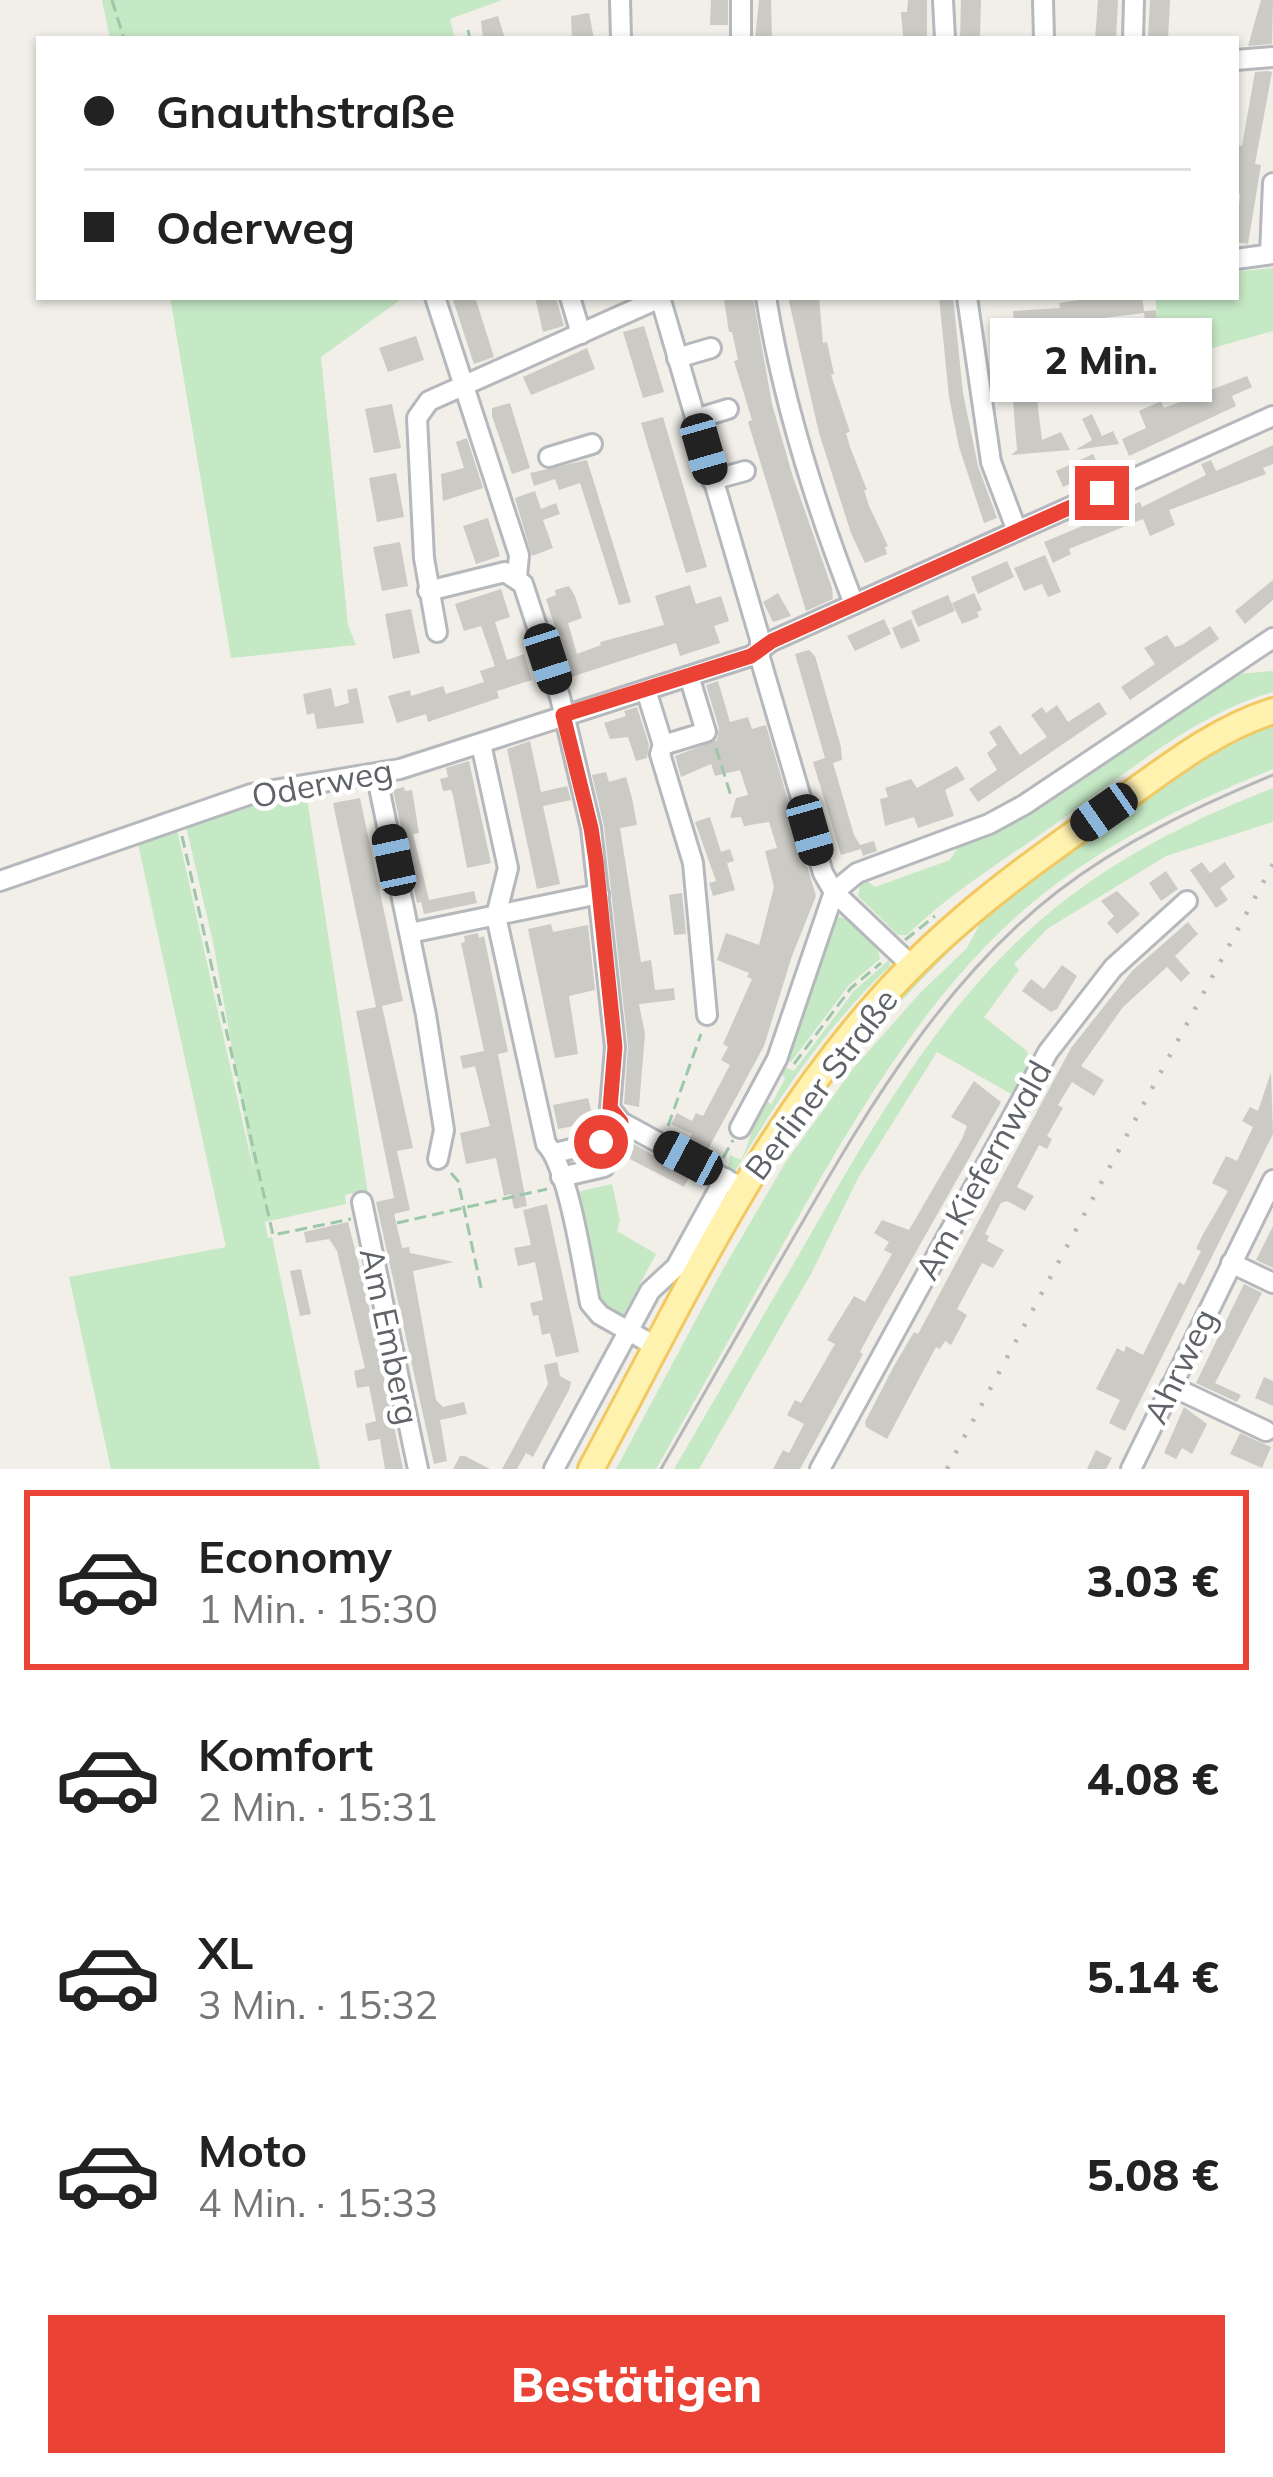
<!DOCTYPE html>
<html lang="de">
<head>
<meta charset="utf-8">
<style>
	body { margin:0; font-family:Mulish,sans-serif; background:#f2f2f2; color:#222; height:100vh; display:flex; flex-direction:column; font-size:45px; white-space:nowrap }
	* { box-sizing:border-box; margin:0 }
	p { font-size:39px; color:#767676 }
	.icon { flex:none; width:66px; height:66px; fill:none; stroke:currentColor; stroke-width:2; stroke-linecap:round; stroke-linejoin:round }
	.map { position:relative; height:1469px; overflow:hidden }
	.panel { display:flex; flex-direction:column; background:#fff; flex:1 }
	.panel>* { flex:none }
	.top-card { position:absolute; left:36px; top:36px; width:1203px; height:264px; border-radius:0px; box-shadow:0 3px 9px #0004; display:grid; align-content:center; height:264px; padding:0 48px; background:#fff }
	.end { position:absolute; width:54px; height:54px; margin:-27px; border:15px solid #ea4335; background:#fff; box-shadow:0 0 0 6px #fff }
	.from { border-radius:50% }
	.bubble { position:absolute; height:84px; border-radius:0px; background:#fff; box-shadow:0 3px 9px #0004; font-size:39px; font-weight:800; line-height:84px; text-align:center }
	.car { position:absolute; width:36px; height:72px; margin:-36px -18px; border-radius:15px; box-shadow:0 0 9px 3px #0007; background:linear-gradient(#222 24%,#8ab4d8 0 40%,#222 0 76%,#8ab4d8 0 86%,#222 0) }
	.top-card b { display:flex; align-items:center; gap:42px; height:114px; font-size:45px }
	.top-card b+b { border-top:3px solid #e0e0e0 }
	.top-card i { width:30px; height:30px; background:#222 }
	ul { padding:21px 0 0; list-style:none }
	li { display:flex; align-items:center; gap:36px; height:180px; margin:0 24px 18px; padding:0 24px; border:6px solid transparent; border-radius:0px }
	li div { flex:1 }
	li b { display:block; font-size:45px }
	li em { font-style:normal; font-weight:800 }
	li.current { border-color:#ea4335 }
	li>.icon { width:108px; height:108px; stroke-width:1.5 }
	.button { display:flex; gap:24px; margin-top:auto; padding:24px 48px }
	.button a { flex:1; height:138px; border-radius:0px; background:#ea4335; color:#fff; font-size:48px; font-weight:800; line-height:138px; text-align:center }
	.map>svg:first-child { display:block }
	.green { fill:#c5e8c5 }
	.building { fill:#cccac5 }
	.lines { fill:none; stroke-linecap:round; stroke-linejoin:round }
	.minor-casing { stroke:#b5b8bc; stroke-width:24 }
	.major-casing { stroke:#f2c960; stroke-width:30 }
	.path { stroke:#9cc7a9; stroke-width:3; stroke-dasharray:12 6; stroke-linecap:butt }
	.minor { stroke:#fff; stroke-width:18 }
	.major { stroke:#fff2af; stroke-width:24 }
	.tram { stroke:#b6b7b8; stroke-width:3 }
	.rail { stroke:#b6b7b8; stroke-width:4.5; stroke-dasharray:3 15; stroke-linecap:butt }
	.route { stroke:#ea4335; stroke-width:15 }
	.labels { text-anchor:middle; stroke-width:9; stroke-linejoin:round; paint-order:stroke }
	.street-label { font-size:33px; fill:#5f6368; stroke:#fff }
</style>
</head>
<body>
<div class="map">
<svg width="1273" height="1469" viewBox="0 0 1273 1469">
	<rect width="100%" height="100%" fill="#f1efe8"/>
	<g class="green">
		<polygon points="102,0 502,0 450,19 455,39 110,39"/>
		<polygon points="1273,268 1273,331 1163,362 1155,297 1236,297 1236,272"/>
		<polygon points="170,297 404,297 321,357 348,625 356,645 231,658"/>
		<path d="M1273 671V692C1192 715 1122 777 1054 825 1005 859 950 893 907 935H898L858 896 861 882 867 881 875 887 950 860 960 844 1044 804 1160 722 1239 674Z"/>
		<path d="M1273 724V769C1196 800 1123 834 1056 884 935 974 855 1117 782 1246 740 1320 698 1395 656 1469H616L722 1271 785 1163 852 1070 919 994 967 948 983 918 1031 879 1206 757Z"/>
		<path d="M1273 788V822L1166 856 1047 929 1014 964 1019 970 984 1017 1027 1051 1030 1062 1013 1095 937 1052 858 1178 812 1272 699 1469H674C720 1390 766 1311 812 1232 881 1111 953 987 1065 900 1128 851 1199 817 1273 788Z"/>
		<polygon points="306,792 369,1200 356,1202 354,1193 345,1195 346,1204 265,1222 268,1238 272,1237 320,1469 111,1469 69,1277 226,1247 137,839 176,825 255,1177 213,942 185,822 215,810"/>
		<path d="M840 917C856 921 879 943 880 959L849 985 791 1062 783 1058 834 919Z"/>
		<path d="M952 942 955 946C898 1002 845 1060 800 1126 726 1234 669 1354 607 1469H600C663 1353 720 1232 795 1123 841 1057 896 999 952 942Z"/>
		<path d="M889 960 890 966C828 1024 777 1099 734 1173L728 1169 730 1155 741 1160C752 1138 754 1118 763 1096L771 1105 785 1079 778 1068 780 1065 794 1071 854 991Z"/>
		<polygon points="612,1184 620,1220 617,1231 656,1254 621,1319 595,1302 601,1298 579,1195 572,1193"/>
	</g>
	<g class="building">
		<polygon points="711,0 728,0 728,25 710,25"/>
		<polygon points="759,0 771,0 772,39 755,39"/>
		<polygon points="908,0 927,0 927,39 903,36 901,12 907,12"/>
		<polygon points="961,0 981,0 980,39 960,39"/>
		<polygon points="1098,0 1118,0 1116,39 1095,39"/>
		<polygon points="1150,0 1170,0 1168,39 1148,39"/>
		<polygon points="1261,0 1273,0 1272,44 1248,46"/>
		<polygon points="589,13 594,39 572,39 571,16"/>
		<polygon points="498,16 505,39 483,39 481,21"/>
		<polygon points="1267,71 1272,72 1255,164 1261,165 1248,244 1236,242 1240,194 1236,193 1236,145 1242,146 1255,72"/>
		<polygon points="452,297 475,297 494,357 474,364"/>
		<polygon points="535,297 556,297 564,326 543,332"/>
		<polygon points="726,297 753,297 772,404 792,474 832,588 833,599 806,611 748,422 752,420 734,361 738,360 732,332 729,332 724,300"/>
		<polygon points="788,297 819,297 823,343 827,342 834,374 831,375 850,432 846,433 850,447 867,490 864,490 869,506 888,546 885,547 887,554 865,563 851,533 819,433"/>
		<polygon points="939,297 953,297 963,393 978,466 997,518 984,523 959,447 949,397"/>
		<polygon points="1097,297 1142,297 1144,311 1156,310 1158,325 1146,327 1144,313 1103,318 1104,326 1071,331 1071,336 1041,338 1044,372 1085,363 1088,376 1035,383 1042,440 1061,432 1070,450 1011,455 1017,450 1007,327 1014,327 1013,311 1060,308 1059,303"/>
		<polygon points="644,326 664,392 643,398 623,332"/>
		<polygon points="416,336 424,360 388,372 379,348"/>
		<polygon points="587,348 595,369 531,395 523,377"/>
		<polygon points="1247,376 1252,387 1232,396 1236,406 1129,456 1122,439 1146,428 1139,411 1161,401 1164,408"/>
		<polygon points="510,403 530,468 512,474 492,416 492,408"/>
		<polygon points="392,404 401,448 374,453 365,409"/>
		<polygon points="1092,414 1102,436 1113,431 1119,444 1075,450 1092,440 1082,419"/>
		<polygon points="663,417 707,567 686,573 641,423"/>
		<polygon points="467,438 483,488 443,501 441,474 464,468 456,442"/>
		<polygon points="1273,445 1273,464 1263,468 1266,474 1169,510 1175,525 1150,536 1143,519 1069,549 1071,554 1053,563 1044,542 1140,502 1142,507 1206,475 1201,464 1211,460 1216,471"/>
		<polygon points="1093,454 1100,470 1063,487 1056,471"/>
		<polygon points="587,460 631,602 619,605 580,483 559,490 555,479 534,486 530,473"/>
		<polygon points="396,473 404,517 377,522 369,478"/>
		<polygon points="535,491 541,509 556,503 560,514 543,520 553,548 532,556 515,498"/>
		<polygon points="488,518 500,556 476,564 463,526"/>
		<polygon points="400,542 408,586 382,591 373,547"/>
		<polygon points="1045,555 1061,592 1048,597 1042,584 1024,591 1014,568"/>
		<polygon points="1007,561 1014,577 978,594 971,577"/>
		<polygon points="1273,580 1273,600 1245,624 1235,611"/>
		<polygon points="690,585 696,604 721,596 729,621 714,626 720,643 680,656 676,643 571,677 546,599 556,595 555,590 569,586 575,596 582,618 568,623 577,654 601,645 600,642 664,625 655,596"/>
		<polygon points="501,589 510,617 495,622 507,660 524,654 532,680 497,691 499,698 428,722 426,714 397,723 388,696 410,690 411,696 443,686 446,694 484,682 480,671 495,666 481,626 464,631 455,604"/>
		<polygon points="778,593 791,616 773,622 763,602"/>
		<polygon points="974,593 982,610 977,612 979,617 962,624 952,603"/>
		<polygon points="948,595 955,611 918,627 911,611"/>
		<polygon points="411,609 420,653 393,659 385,614"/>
		<polygon points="884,619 891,634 855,651 847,636"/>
		<polygon points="911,619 920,641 901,649 892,628"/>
		<polygon points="1210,626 1219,639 1130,700 1121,687 1155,664 1144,648 1167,635 1175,647 1182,645"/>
		<polygon points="809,650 815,656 841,747 842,760 833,763 854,835 860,845 874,841 877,851 863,856 861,849 841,855 813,762 825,758 795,654"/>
		<polygon points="718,681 730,722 748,717 752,729 766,725 816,896 792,956 764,1046 706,1153 687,1143 692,1134 671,1124 677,1113 692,1121 696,1113 703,1116 730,1065 721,1060 728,1047 723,1044 752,979 747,977 749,973 717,960 726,933 759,945 774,887 765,851 777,848 769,822 744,826 741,817 730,818 736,798 748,795 740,770 715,776 711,764 681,777 675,756 717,740 719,728 706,685"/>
		<polygon points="331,688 335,707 349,703 347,690 357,688 364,723 317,729 314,713 307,715 303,694"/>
		<polygon points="1099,702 1107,714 978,802 969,789 997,770 987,753 997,745 989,732 1000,725 1020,755 1047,737 1031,715 1042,707 1046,713 1057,705 1068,722"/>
		<polygon points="637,707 649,745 647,758 636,761 628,737 610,739 604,723 626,716 624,711"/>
		<polygon points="530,741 541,792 567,786 571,800 543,806 560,884 537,889 507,749"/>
		<polygon points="469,761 491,863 467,868 453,795 451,790 443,791 440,779 448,777 446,768"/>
		<polygon points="957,766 965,779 945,790 954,816 918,828 914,817 885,826 880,799 888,797 885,788 911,779 917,788"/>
		<polygon points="606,772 609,782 626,777 632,798 637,825 620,828 641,962 651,960 655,990 674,988 675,1000 639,1004 645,1034 639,1107 624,1104 628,1046 604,826 592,775"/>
		<polygon points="404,787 405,791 412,790 419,833 413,834 429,900 474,891 477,903 424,914 421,902 417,903 393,790"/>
		<polygon points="360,798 403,1001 382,1006 413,1148 397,1151 410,1210 394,1214 402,1248 409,1247 410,1253 454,1262 413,1271 436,1400 443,1407 464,1402 467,1414 440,1420 447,1461 434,1464 376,1202 394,1198 356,1011 376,1007 333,803"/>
		<polygon points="710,817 721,852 730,849 734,861 727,863 735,890 713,896 709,883 716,881 695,822"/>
		<polygon points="1202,862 1210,873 1225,862 1235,877 1220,888 1228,900 1216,908 1190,870"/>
		<polygon points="1166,871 1178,889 1161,901 1149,883"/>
		<polygon points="1117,891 1140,914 1117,934 1107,923 1114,916 1101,901"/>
		<polygon points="682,893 686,934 674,935 669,895"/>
		<polygon points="1188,922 1198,934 1175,956 1190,973 1181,982 1167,967 1123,1007 1081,1066 1104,1080 1094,1096 1072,1082 1058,1105 1063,1108 1047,1136 1052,1139 1047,1149 1039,1145 1017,1187 1034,1196 1025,1211 1007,1201 1001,1203 985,1234 989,1236 987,1241 1004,1250 993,1268 982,1263 957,1309 967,1315 951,1345 945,1341 940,1349 936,1347 887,1439 866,1427 865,1422 894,1366 914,1332 918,1334 1071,1048 1132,971"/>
		<polygon points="551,924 553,932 588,925 595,990 569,996 578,1054 555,1058 528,929"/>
		<polygon points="478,933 479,938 484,936 508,1052 498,1054 527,1206 514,1209 511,1194 504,1196 496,1158 466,1164 460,1133 490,1126 475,1066 463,1069 460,1056 484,1051 461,943 465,942 464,936"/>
		<polygon points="1062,965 1077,976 1057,1009 1051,1012 1022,991 1031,979 1044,989"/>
		<polygon points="1271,1072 1273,1134 1125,1431 1109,1423 1120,1400 1096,1389 1117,1348 1124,1352 1126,1346 1143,1355 1179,1282 1184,1285 1201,1251 1196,1249 1202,1236 1228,1191 1212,1183 1226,1156 1237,1161 1253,1127 1242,1121 1250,1107 1258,1111"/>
		<polygon points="974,1081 1001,1102 875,1324 860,1352 863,1354 800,1469 773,1469 783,1450 789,1453 804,1424 787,1415 795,1400 801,1403 835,1344 827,1340 854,1296 865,1302 892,1254 884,1250 889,1242 874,1233 882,1220 909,1230 962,1139 967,1126 951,1117"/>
		<polygon points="588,1098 594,1122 558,1129 553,1105"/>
		<polygon points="630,1142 690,1175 684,1187 626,1157 617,1159 614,1148"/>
		<polygon points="547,1204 579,1352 556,1357 550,1333 542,1335 538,1315 533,1316 530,1303 543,1300 535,1262 518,1266 514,1248 531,1245 523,1210"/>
		<polygon points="348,1222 366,1293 403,1469 385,1469 380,1439 368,1441 365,1424 376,1421 369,1386 357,1388 354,1371 365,1368 337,1251 329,1239 306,1243 304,1232"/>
		<polygon points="1273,1226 1273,1268 1256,1260"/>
		<polygon points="301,1269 311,1314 300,1316 290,1271"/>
		<polygon points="1244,1284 1262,1293 1215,1383 1241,1395 1237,1402 1196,1383"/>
		<polygon points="557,1362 560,1376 571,1382 569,1390 533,1457 526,1453 517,1469 502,1469 548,1384 544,1365"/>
		<polygon points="1264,1377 1273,1381 1273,1406 1255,1398"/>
		<polygon points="1184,1407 1207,1424 1192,1454 1182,1448 1176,1459 1164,1453"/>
		<polygon points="1240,1433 1271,1447 1262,1468 1230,1454"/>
		<polygon points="1096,1450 1112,1458 1106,1469 1087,1469"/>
		<polygon points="460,1456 465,1456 490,1469 453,1469"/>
	</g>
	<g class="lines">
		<defs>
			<g id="minor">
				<polyline points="620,0 621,39"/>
				<polyline points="741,0 741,39"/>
				<polyline points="943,0 945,39"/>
				<polyline points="1043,0 1044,39"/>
				<polyline points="1133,39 1134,0"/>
				<polyline points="1236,60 1273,57"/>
				<polyline points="1270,254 1273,183"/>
				<polyline points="1236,259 1273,254"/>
				<polyline points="435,297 519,555 517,577"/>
				<polyline points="570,297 581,334"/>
				<polyline points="660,297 760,639 760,658 823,873 834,892 912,966"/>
				<path d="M766 297C783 403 815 504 854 604"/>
				<polyline points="967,297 991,462 1017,531"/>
				<polyline points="677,358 711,348"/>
				<polyline points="695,419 728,409"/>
				<polyline points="549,457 592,444"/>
				<polyline points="712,480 745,471"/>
				<polyline points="428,591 505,572 523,584 560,697 591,828 615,1047 610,1108 621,1122 744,1189"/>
				<polyline points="437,632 424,558 417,418 429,401 660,298"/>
				<polyline points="646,690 663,745 706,732 689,676"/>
				<path d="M481 744 508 868 496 916 546 1144C568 1166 583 1267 590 1303L600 1315 657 1347"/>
				<polyline points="663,745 660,754 693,863 707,1015"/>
				<polyline points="379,787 426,1015 444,1130 438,1159"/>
				<polyline points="0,881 251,794 400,769 751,656 772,641 1273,416"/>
				<polyline points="410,933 599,894"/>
				<polyline points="740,1128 777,1059 834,892 857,873 989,824 1024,805 1273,638"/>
				<polyline points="555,1153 600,1142 621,1122"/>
				<polyline points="561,1177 604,1167"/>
				<polyline points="362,1202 418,1469"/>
				<polyline points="1231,1263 1273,1283"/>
				<polyline points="1171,1386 1266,1431"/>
				<polyline points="554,1469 650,1291 676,1267 725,1178"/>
				<polyline points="820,1469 1048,1052 1113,968 1187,901"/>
				<polyline points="1131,1469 1273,1180"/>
			</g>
			<path id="major" d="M591 1469C678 1309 756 1139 878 1002 945 926 1025 867 1109 809 1161 773 1212 730 1273 711"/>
		</defs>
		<use href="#minor" class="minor-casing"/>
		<use href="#major" class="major-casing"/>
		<g class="path">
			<polyline points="112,0 124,39"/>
			<polyline points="468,30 470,39"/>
			<polyline points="716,748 731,796"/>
			<polyline points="182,836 273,1235 351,1219"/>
			<polyline points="905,940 935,916"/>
			<polyline points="794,1064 851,988 881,963"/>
			<polyline points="668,1126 701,1034"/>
			<polyline points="723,1158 733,1140"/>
			<polyline points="451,1173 458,1181 482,1292"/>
			<polyline points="397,1223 547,1189"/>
		</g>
		<use href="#minor" class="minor"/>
		<use href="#major" class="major"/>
		<path class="tram" d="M661 1469C708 1387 754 1305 802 1223 871 1103 946 978 1057 892 1123 841 1196 807 1273 775"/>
		<polyline class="rail" points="947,1469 1273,864"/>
	</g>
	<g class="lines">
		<polyline class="route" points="601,1142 621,1122 610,1108 615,1047 596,861 591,828 563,715 751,656 772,641 1102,493"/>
	</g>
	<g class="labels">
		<g class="street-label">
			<text transform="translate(322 783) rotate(-11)" y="12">Oderweg</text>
			<text transform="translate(821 1084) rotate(-53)" y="12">Berliner Straße</text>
			<text transform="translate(983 1170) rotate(-61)" y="12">Am Kiefernwald</text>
			<text transform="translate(390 1336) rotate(78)" y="12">Am Emberg</text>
			<text transform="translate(1180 1366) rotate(-64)" y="12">Ahrweg</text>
		</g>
	</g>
</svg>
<i class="end from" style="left:601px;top:1142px"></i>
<i class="end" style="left:1102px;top:493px"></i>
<div class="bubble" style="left:990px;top:318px;width:222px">2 Min.</div>
<i class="car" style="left:704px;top:449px;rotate:164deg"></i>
<i class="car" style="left:548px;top:659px;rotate:162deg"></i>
<i class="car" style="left:1104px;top:812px;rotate:235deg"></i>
<i class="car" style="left:810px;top:830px;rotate:164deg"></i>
<i class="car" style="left:394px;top:860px;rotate:348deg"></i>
<i class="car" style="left:688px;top:1158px;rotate:298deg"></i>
<div class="top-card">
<b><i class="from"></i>Gnauthstraße</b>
<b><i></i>Oderweg</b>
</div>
</div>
<section class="panel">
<ul>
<li class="current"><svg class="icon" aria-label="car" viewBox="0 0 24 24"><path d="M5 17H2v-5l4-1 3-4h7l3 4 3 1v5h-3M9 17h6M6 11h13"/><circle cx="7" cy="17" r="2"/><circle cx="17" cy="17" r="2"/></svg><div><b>Economy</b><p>1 Min. · 15:30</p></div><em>3.03 €</em></li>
<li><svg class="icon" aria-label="car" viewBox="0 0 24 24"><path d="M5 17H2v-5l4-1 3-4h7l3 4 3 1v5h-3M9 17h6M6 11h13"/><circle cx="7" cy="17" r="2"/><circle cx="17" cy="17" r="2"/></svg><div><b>Komfort</b><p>2 Min. · 15:31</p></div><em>4.08 €</em></li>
<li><svg class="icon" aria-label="car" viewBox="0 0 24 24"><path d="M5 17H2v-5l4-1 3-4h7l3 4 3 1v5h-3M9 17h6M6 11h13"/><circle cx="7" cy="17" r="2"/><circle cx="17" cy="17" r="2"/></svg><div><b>XL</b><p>3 Min. · 15:32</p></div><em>5.14 €</em></li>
<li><svg class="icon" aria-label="car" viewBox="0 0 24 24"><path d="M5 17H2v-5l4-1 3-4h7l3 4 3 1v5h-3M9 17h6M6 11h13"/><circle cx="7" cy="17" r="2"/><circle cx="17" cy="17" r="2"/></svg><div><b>Moto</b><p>4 Min. · 15:33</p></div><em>5.08 €</em></li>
</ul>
<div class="button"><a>Bestätigen</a></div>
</section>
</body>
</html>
